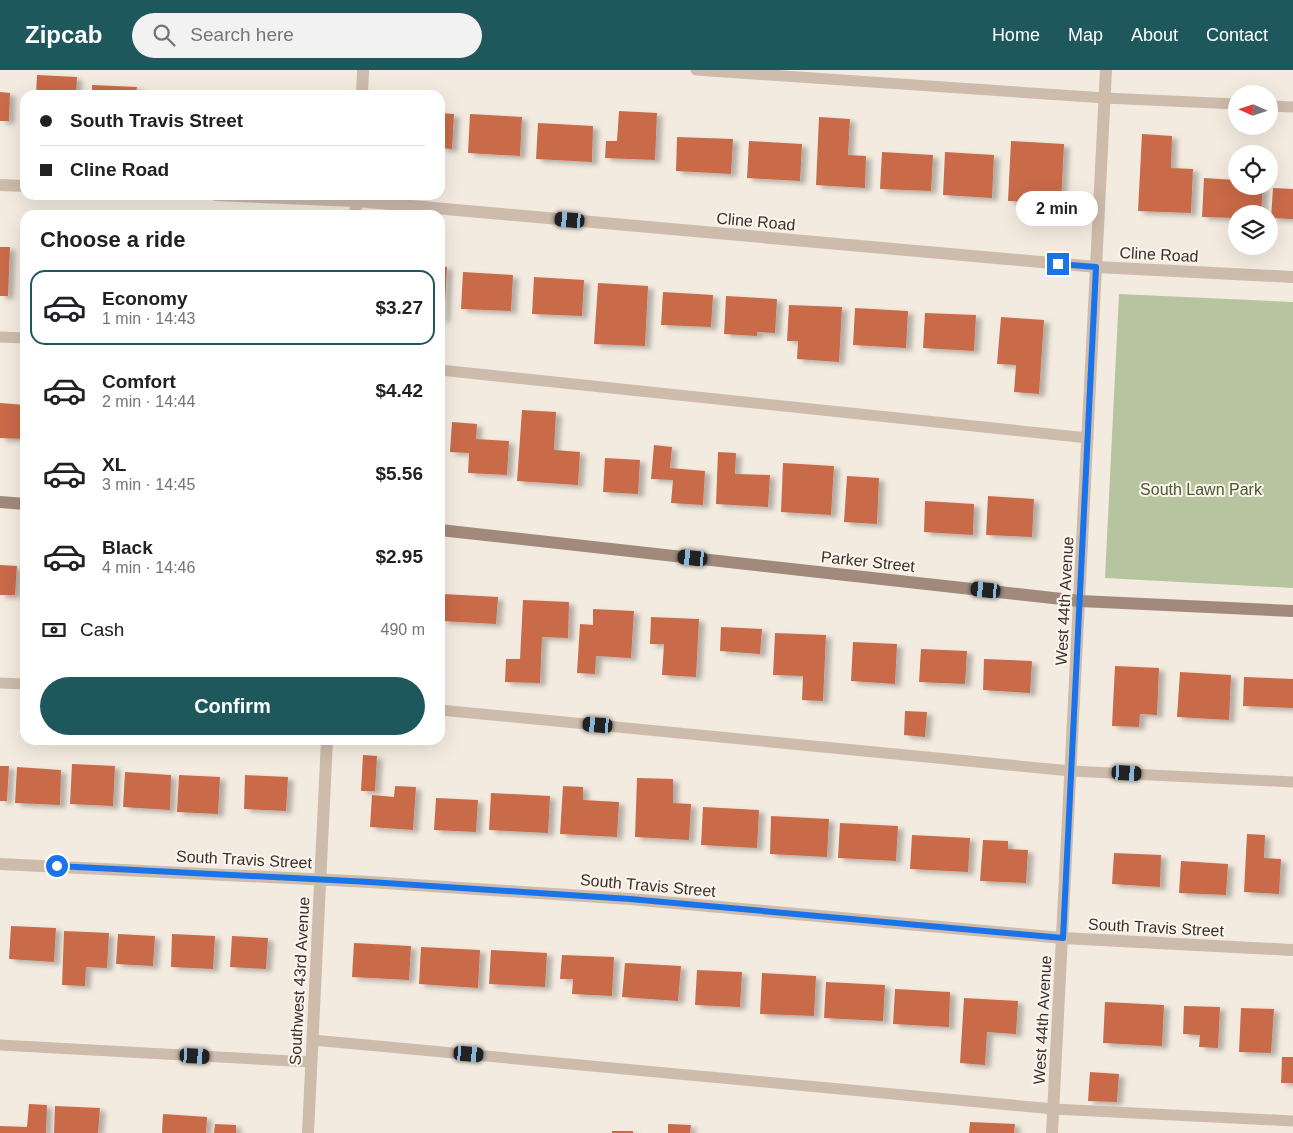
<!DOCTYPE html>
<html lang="en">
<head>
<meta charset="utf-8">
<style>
	body { margin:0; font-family:Helvetica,sans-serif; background:#f2f2f2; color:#202124; height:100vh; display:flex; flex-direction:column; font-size:19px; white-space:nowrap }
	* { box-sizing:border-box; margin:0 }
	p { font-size:16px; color:#757577 }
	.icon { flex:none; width:28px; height:28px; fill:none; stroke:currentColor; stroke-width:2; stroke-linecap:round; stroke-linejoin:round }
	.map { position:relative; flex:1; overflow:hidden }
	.sheet { position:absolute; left:20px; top:140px; width:425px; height:535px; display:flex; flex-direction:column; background:#fff; border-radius:15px; box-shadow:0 5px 20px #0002 }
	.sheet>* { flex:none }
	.banner { position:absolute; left:20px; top:20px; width:425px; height:110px; border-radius:15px; box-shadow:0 5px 20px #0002; display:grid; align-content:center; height:110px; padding:0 20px; background:#fff }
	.needle { width:32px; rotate:273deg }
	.controls { position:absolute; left:1228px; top:15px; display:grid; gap:10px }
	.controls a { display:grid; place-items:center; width:50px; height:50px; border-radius:50%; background:#fff; box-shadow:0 5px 20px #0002; font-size:25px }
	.end { position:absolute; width:22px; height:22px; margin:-11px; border:6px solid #1a73e8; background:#fff; box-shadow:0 0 0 2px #fff }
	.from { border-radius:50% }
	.bubble { position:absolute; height:35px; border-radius:18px; background:#fff; box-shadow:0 5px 20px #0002; font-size:16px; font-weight:700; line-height:35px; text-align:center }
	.car { position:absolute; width:15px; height:30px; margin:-15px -8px; border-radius:6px; box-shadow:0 0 4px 1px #0007; background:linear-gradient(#222 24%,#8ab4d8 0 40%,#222 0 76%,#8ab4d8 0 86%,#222 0) }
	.banner b { display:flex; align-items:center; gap:18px; height:48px; font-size:19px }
	.banner b+b { border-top:1px solid #e0e0e0 }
	.banner i { width:12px; height:12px; background:#202124 }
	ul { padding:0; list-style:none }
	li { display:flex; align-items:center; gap:15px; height:75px; margin:0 10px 8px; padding:0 10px; border:2px solid transparent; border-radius:15px }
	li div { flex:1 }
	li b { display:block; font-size:19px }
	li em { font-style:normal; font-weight:700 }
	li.on { border-color:#1e585d }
	li>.icon { width:45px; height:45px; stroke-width:1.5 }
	h2 { padding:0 20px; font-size:22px; line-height:60px }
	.pay { display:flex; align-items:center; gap:12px; height:55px; padding:0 20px; font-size:19px }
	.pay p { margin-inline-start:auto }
	.cta { display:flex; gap:10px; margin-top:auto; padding:10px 20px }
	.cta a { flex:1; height:58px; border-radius:30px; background:#1e585d; color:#fff; font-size:20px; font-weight:700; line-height:58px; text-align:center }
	header { display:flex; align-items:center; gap:30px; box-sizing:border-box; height:70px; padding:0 25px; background:#1e585d; color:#fff }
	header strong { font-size:24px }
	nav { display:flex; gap:28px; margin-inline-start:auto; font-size:18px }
	.search { width:350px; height:45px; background:#f2f2f2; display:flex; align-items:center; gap:12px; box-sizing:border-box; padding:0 18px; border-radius:28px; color:#757577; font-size:19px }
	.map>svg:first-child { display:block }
	.green { fill:#b6c49f }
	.building { fill:#c96b49; filter:url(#shadow) }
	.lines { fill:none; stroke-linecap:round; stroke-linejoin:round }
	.service { stroke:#cdbbab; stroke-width:11 }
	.minor { stroke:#cdbbab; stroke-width:12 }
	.secondary { stroke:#a18a7c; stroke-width:12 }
	.route { stroke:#1a73e8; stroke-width:6 }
	.labels { text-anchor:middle; stroke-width:4; stroke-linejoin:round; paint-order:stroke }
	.street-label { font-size:16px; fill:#3a302a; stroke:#fbf5ed }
	.park-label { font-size:16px; fill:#48592d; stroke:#fbf5ed }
</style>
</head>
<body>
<header>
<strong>Zipcab</strong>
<div class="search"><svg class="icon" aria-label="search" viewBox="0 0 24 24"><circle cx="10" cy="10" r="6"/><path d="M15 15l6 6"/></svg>Search here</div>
<nav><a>Home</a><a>Map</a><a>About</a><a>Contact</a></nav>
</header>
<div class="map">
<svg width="1293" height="1063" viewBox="0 0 1293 1063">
	<defs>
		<filter id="shadow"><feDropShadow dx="5.5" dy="3" stdDeviation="2.5" flood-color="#0004"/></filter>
	</defs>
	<rect width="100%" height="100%" fill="#f4ebe0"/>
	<polygon class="green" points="1119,224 1293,232 1293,518 1105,508"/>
	<g class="building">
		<polygon points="37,5 77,7 76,25 36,25"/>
		<polygon points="92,15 137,17 136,25 92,25"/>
		<polygon points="0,22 10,23 9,51 0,51"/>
		<polygon points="619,41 657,43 655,90 605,88 606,71 617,71"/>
		<polygon points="440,43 454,44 452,79 440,78"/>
		<polygon points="470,44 522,47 520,86 468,83"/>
		<polygon points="819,47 850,49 848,85 866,86 865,118 816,115"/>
		<polygon points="538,53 593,56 592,92 536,89"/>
		<polygon points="1142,64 1172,66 1171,98 1193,99 1191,143 1138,141"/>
		<polygon points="677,67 733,69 731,104 676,101"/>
		<polygon points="749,71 802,74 800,111 747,108"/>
		<polygon points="1011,71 1064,74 1061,133 1008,131"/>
		<polygon points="882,82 933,85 931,121 880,119"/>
		<polygon points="945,82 994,85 992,128 943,125"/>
		<polygon points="1204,108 1236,110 1236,116 1263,116 1261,144 1236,144 1236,148 1202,147"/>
		<polygon points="1273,118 1293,119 1293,149 1271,148"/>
		<polygon points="0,177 10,177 8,226 0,226"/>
		<polygon points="440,196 447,197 444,250 440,250"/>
		<polygon points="463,202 513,205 511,241 461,239"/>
		<polygon points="534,207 584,210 582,246 532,244"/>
		<polygon points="598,213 648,216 645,276 594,274"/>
		<polygon points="663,222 713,225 711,257 661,255"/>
		<polygon points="726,226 777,229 775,263 757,262 757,266 724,264"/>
		<polygon points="789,235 842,237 839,292 797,289 798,271 787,271"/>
		<polygon points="855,238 908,241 906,278 853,275"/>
		<polygon points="925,243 976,245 974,281 923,278"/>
		<polygon points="1001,247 1044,250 1039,324 1014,322 1016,295 997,294"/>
		<polygon points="0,333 25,335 25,369 0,368"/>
		<polygon points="522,340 556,342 554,380 580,382 578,415 517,411"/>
		<polygon points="452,352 477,354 476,369 509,371 507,405 468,403 469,383 450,382"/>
		<polygon points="654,375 672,377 670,398 705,401 703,435 671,433 673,410 651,409"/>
		<polygon points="718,382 736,383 735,404 770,405 768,437 716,434"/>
		<polygon points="605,388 640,390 638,424 603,422"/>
		<polygon points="783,393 834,396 831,445 781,442"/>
		<polygon points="847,406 879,408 877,454 844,452"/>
		<polygon points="988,426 1034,429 1032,467 986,465"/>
		<polygon points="925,431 974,434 973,465 924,462"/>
		<polygon points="0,495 17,496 15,525 0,525"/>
		<polygon points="443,524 498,527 496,554 442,551"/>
		<polygon points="523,530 569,532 568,568 542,567 540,613 505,612 506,589 520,589"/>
		<polygon points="593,539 634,541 631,588 596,586 595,604 577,603 580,554 593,555"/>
		<polygon points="651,547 699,549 696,607 662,605 664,574 650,574"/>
		<polygon points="721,557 762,559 760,584 720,581"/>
		<polygon points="775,563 826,565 823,631 802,630 803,606 773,605"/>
		<polygon points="853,572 897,574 895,614 851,611"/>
		<polygon points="921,579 967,581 965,614 919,612"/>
		<polygon points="984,589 1032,591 1030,623 983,620"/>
		<polygon points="1115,596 1159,598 1157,645 1140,644 1139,657 1112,656"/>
		<polygon points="1180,602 1231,605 1229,650 1177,647"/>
		<polygon points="1244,607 1293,609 1293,638 1243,636"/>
		<polygon points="905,641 927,642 925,667 904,665"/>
		<polygon points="363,685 377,686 375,721 361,721"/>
		<polygon points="72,694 115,696 113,736 70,734"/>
		<polygon points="0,696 9,696 7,731 0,731"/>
		<polygon points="17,697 61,700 60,735 15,733"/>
		<polygon points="125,702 171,705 170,740 123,737"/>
		<polygon points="179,705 220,707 218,744 177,742"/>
		<polygon points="245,705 288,707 286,741 244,739"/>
		<polygon points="637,708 673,709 673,733 691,734 689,770 635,767"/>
		<polygon points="395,716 416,717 413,760 370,757 372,725 394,727"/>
		<polygon points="563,716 583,717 583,730 619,732 617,767 560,764"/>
		<polygon points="491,723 550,726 548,763 489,760"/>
		<polygon points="436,728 478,730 476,762 434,760"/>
		<polygon points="703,737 759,740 757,778 701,775"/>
		<polygon points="771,746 829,749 827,787 770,784"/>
		<polygon points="840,753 898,756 896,791 838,788"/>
		<polygon points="1247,764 1265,765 1264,788 1281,789 1279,824 1244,822"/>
		<polygon points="912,765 970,768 968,802 910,799"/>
		<polygon points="983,770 1008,771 1008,779 1028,780 1026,813 980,811"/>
		<polygon points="1114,783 1161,785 1160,817 1112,814"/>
		<polygon points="1181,791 1228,794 1226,825 1179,823"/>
		<polygon points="11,856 56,858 54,892 9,889"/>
		<polygon points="64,861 109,863 107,898 86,897 85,916 62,915"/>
		<polygon points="118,864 155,866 153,896 116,894"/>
		<polygon points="172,864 215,866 213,899 171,897"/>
		<polygon points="232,866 268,868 266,899 230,897"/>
		<polygon points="354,873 411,876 409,910 352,907"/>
		<polygon points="421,877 480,880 478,918 419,914"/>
		<polygon points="491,880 547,883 545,917 489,914"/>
		<polygon points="562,885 614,887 612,926 572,924 573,909 560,909"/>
		<polygon points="625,893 681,896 678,931 622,927"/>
		<polygon points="697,900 742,902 740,937 695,935"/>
		<polygon points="762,903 816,906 814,946 760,944"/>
		<polygon points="826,912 885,915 883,951 824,948"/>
		<polygon points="895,919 950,922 949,957 893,954"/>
		<polygon points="964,928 1018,931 1016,964 987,962 985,995 960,993"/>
		<polygon points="1105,932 1164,935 1162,976 1103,973"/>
		<polygon points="1184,936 1220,937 1218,978 1199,977 1200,965 1183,964"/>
		<polygon points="1241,938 1274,939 1271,983 1239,982"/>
		<polygon points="1282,987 1293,987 1293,1013 1281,1013"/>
		<polygon points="1090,1002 1119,1004 1117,1032 1088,1031"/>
		<polygon points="29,1034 47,1035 46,1063 0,1063 0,1056 27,1057"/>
		<polygon points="55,1036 100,1038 98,1063 54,1063"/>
		<polygon points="163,1044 207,1047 206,1063 162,1063"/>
		<polygon points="970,1052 1015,1054 1014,1063 969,1063"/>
		<polygon points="215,1054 236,1055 236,1063 214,1063"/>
		<polygon points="668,1054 691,1055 690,1063 668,1063"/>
		<rect x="612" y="1061" width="21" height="2"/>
	</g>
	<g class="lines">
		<g class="service">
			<polyline points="696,0 1105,28 1236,34"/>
			<polyline points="1269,36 1293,37"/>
			<polyline points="0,267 25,268"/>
			<polyline points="440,300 1088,368"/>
			<polyline points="0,613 25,614"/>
			<polyline points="440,640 1071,701 1293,712"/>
			<polyline points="313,970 1054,1039 1293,1051"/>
			<polyline points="0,975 311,992"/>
		</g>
		<g class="minor">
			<polyline points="362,25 363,0"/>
			<polyline points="0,115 25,116"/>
			<polyline points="216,125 356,131 1097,197 1293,207"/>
			<polyline points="355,145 357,125"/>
			<polyline points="0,794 370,812 630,829 1063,868 1293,880"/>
			<polyline points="308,1063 327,670"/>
			<polyline points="1052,1063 1106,0"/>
		</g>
		<g class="secondary">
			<polyline points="0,432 25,434"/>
			<polyline points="440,460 1080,531 1293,541"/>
		</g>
	</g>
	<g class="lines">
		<polyline class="route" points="57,796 370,812 630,829 1063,868 1096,197 1058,194"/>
	</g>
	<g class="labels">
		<g class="street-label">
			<text transform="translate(756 151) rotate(5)" y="6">Cline Road</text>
			<text transform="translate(1159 184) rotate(3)" y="6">Cline Road</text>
			<text transform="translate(868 491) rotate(6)" y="6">Parker Street</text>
			<text transform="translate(1064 531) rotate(-87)" y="6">West 44th Avenue</text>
			<text transform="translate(244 789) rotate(3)" y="6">South Travis Street</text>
			<text transform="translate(648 815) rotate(5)" y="6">South Travis Street</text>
			<text transform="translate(1156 857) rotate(3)" y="6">South Travis Street</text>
			<text transform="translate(299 911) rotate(-87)" y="6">Southwest 43rd Avenue</text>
			<text transform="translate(1042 950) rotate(-87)" y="6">West 44th Avenue</text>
		</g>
		<g class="park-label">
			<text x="1201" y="425">South Lawn Park</text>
		</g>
	</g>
</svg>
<div class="controls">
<a><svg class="needle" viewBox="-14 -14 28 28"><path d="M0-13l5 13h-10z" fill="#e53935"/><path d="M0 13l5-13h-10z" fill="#757577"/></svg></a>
<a><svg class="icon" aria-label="locate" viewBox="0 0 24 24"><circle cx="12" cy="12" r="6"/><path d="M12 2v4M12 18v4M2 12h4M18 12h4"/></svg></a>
<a><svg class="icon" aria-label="layers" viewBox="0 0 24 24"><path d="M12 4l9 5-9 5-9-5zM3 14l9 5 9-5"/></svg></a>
</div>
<i class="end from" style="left:57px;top:796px"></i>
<i class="end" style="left:1058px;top:194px"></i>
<div class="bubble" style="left:1016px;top:121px;width:82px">2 min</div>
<i class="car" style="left:570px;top:150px;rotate:275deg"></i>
<i class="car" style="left:693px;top:488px;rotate:276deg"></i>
<i class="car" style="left:986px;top:520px;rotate:276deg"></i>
<i class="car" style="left:598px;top:655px;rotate:275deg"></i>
<i class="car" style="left:1127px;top:703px;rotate:93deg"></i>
<i class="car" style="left:469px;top:984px;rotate:95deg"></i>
<i class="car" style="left:195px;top:986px;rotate:93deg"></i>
<div class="banner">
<b><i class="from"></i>South Travis Street</b>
<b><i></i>Cline Road</b>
</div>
<section class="sheet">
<h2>Choose a ride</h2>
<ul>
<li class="on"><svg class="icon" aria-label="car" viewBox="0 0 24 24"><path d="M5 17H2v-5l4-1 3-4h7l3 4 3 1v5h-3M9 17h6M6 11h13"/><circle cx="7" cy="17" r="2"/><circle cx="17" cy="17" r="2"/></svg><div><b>Economy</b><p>1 min · 14:43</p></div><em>$3.27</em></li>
<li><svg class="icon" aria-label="car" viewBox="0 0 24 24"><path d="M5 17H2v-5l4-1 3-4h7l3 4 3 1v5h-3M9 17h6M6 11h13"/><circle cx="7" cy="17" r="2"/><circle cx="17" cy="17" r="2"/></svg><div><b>Comfort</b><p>2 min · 14:44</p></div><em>$4.42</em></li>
<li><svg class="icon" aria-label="car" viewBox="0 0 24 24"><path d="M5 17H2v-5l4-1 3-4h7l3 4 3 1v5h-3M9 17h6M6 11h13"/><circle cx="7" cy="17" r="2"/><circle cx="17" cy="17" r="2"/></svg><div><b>XL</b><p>3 min · 14:45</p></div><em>$5.56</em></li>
<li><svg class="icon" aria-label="car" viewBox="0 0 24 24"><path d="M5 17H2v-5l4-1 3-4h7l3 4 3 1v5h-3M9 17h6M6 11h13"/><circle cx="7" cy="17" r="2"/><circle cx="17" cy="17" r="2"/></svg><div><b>Black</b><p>4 min · 14:46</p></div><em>$2.95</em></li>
</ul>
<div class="pay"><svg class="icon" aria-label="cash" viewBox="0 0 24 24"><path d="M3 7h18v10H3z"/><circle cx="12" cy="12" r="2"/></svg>Cash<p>490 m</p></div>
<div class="cta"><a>Confirm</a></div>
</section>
</div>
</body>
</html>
